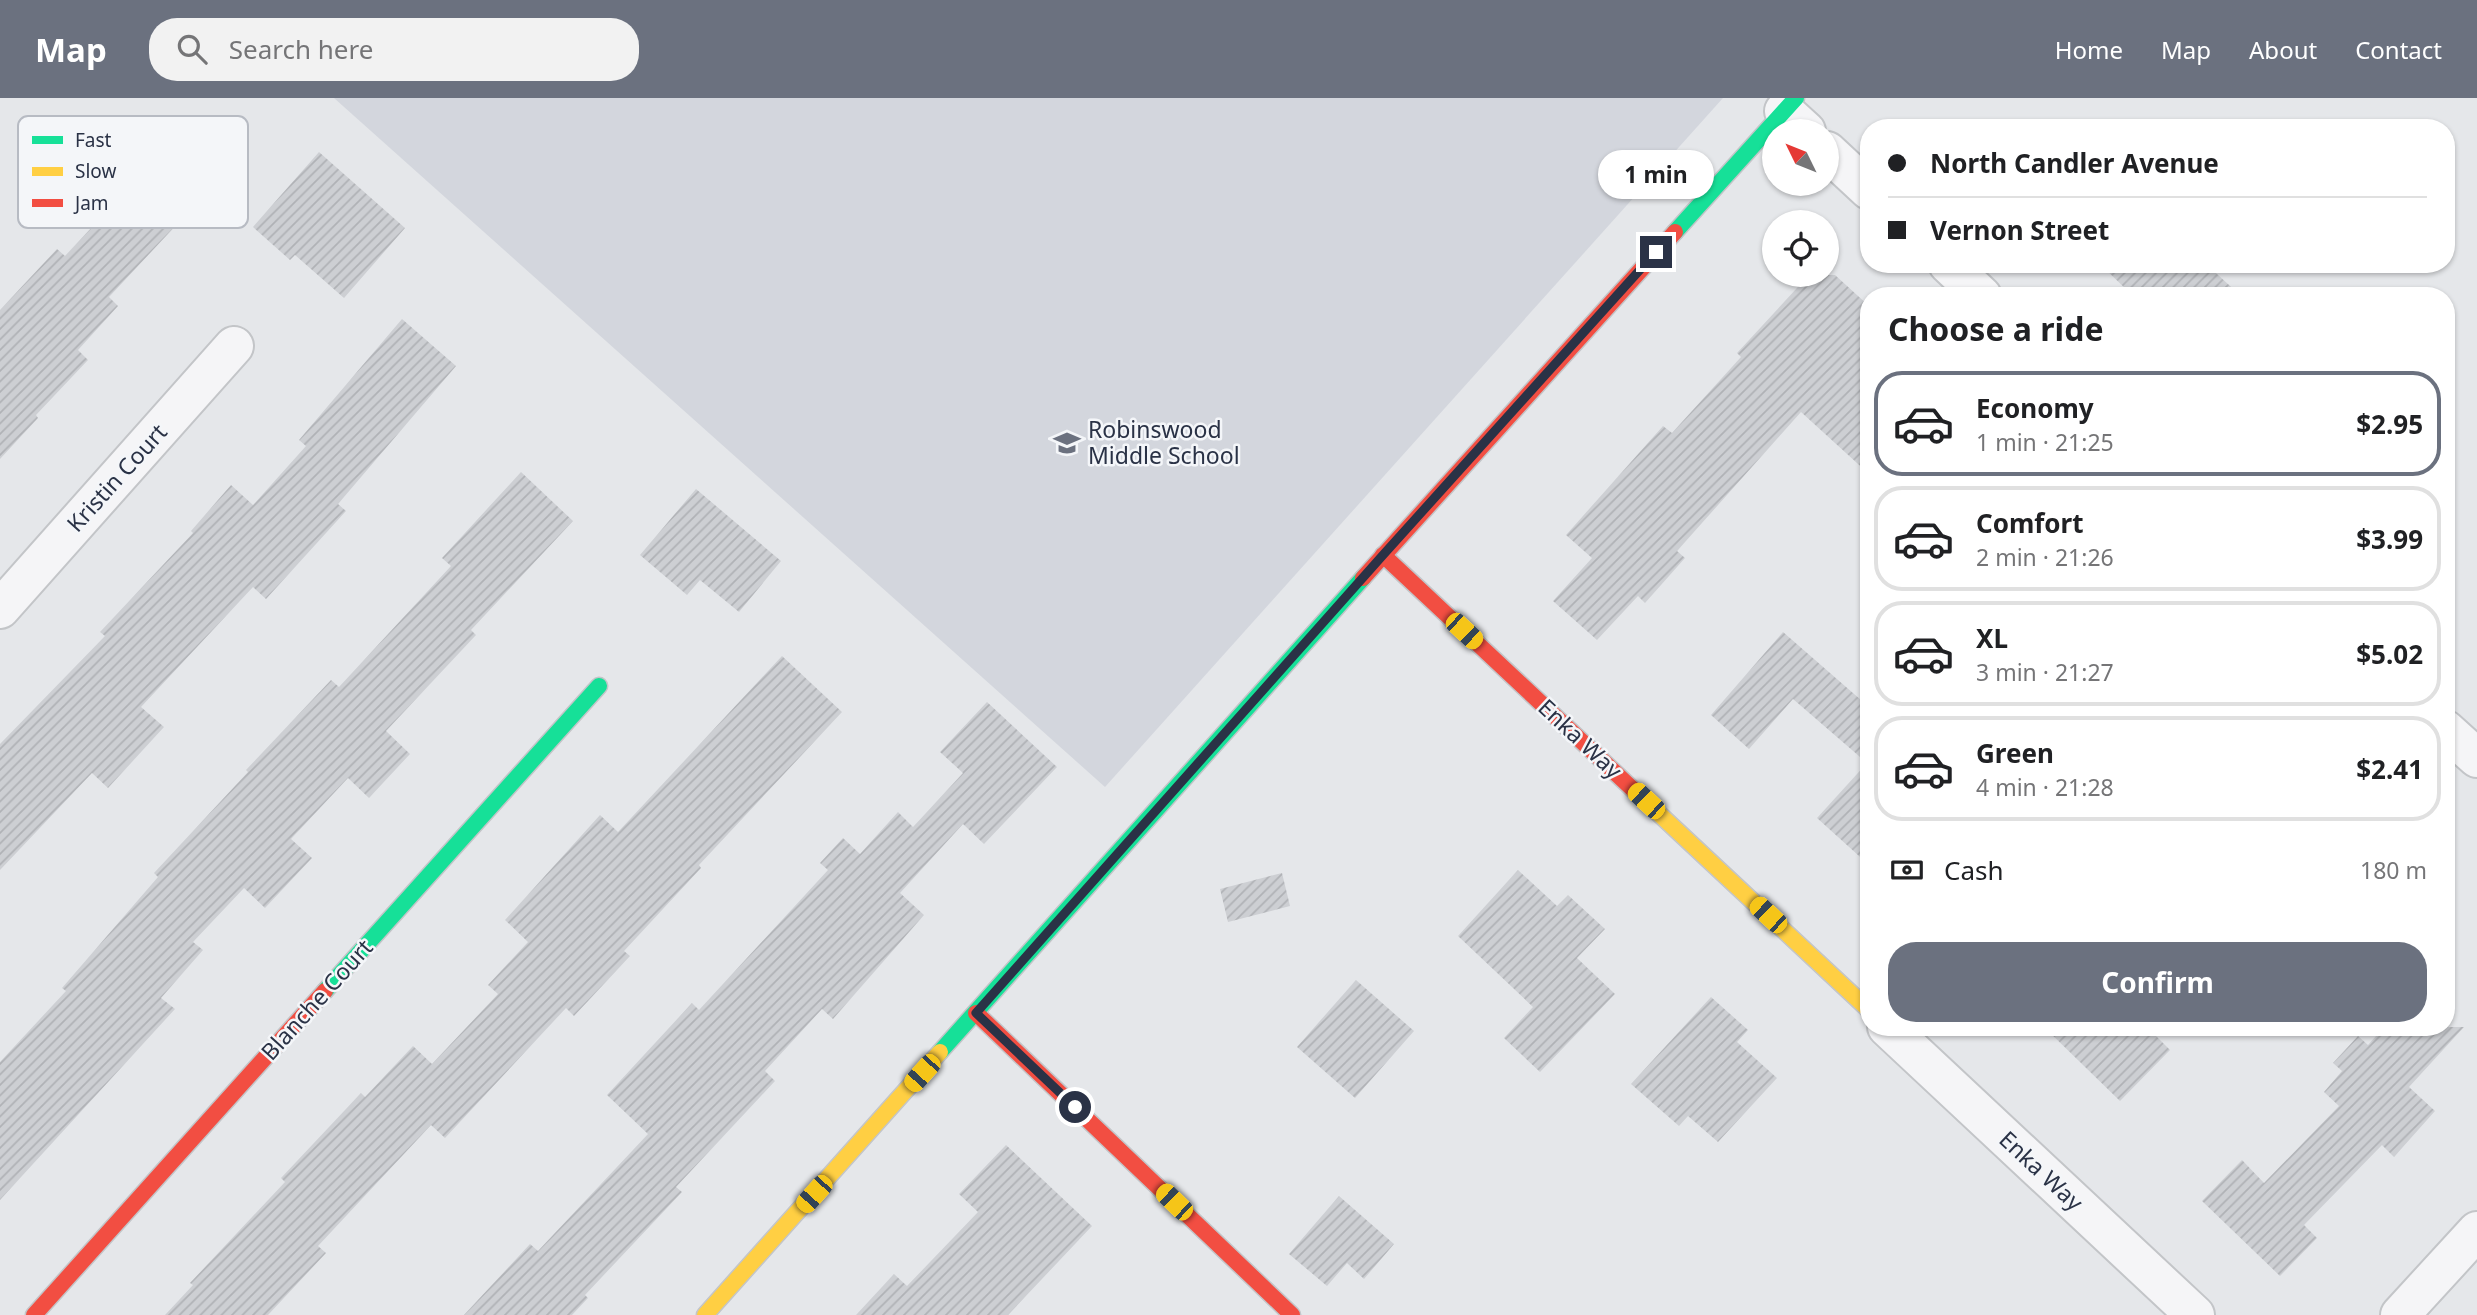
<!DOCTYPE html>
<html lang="en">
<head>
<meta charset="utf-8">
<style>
	body { margin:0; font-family:"Noto Sans",sans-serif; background:#f2f2f2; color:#202124; height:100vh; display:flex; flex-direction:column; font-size:26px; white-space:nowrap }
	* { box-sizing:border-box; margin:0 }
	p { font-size:23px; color:#757577 }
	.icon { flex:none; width:38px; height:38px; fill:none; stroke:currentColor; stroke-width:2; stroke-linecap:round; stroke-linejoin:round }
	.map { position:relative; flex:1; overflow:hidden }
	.details { position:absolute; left:1860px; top:189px; width:595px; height:749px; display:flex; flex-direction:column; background:#fff; border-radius:28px; box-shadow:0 2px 5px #0004 }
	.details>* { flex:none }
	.banner { position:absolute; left:1860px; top:21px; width:595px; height:154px; border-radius:28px; box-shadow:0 2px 5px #0004; display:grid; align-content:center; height:154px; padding:0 28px; background:#fff }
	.needle { width:46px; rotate:313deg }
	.controls { position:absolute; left:1762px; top:21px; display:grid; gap:14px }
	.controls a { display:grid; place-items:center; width:77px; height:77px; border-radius:50%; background:#fff; box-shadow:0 2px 5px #0004; font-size:35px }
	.end { position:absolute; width:32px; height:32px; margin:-16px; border:9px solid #2a3246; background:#fff; box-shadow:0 0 0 4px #fff }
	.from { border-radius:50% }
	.bubble { position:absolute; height:49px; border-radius:24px; background:#fff; box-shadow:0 2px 5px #0004; font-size:23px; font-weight:700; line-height:49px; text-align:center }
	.car { position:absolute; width:21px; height:42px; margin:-21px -10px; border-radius:9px; box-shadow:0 0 5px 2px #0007; background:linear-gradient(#f5c518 24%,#345 0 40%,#f5c518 0 76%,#345 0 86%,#f5c518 0) }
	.banner b { display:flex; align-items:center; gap:24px; height:66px; font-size:26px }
	.banner b+b { border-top:2px solid #e0e0e0 }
	.banner i { width:18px; height:18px; background:#202124 }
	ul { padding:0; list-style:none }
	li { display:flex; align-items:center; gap:21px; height:105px; margin:0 14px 10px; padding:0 14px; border:4px solid #e0e0e0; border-radius:28px }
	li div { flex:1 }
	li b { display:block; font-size:26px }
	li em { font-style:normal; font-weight:700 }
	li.current { border-color:#6b717f }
	li>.icon { width:63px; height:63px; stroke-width:1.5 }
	h2 { padding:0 28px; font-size:32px; line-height:84px }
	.pay { display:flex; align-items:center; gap:18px; height:77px; padding:0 28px; font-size:26px }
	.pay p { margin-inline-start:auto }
	.primary-button { display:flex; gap:14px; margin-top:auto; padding:14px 28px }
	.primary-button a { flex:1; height:80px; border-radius:28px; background:#6b717f; color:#fff; font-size:28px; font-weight:700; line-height:80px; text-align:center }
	header { display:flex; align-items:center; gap:42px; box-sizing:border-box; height:98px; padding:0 35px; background:#6b717f; color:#fff }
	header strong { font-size:33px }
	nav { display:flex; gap:38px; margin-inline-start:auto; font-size:24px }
	.search { width:490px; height:63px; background:#f2f2f2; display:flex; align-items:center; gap:18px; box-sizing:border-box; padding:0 24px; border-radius:28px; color:#757577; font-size:26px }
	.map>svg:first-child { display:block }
	.built { fill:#d3d6dd }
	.building { fill:url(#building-hatch) }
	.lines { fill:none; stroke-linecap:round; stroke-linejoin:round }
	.street-casing { stroke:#c3c5c8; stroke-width:42 }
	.fast-casing { stroke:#c3c5c8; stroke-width:19 }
	.slow-casing { stroke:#c3c5c8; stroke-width:19 }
	.jam-casing { stroke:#c3c5c8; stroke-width:19 }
	.street { stroke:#f5f5f7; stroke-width:38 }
	.fast { stroke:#16e098; stroke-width:16 }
	.slow { stroke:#ffcf43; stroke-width:16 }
	.jam { stroke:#f24e42; stroke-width:16 }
	.route { stroke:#2a3246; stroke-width:9 }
	.labels { text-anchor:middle; stroke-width:5; stroke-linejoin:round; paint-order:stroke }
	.poi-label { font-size:23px; fill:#2a3246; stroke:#f4f6f9; text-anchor:start }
	.street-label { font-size:23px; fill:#2a3246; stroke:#f4f6f9 }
	.key { fill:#f4f6f9; stroke:#b7bbc3; stroke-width:2 }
	.key-label { font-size:19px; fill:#2a3246 }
</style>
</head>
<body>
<header>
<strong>Map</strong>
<div class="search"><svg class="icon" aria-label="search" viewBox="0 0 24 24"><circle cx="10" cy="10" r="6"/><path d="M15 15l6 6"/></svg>Search here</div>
<nav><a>Home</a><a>Map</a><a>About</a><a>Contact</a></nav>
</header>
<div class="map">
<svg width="2477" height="1217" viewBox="0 0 2477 1217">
	<defs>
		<pattern id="building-hatch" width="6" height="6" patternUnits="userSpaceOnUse" patternTransform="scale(1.75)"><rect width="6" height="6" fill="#cdcfd3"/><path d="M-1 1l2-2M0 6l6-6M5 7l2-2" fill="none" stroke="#b0b2b6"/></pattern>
	</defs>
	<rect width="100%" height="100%" fill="#e5e7ea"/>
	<polygon class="built" points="334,0 1723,0 1105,689"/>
	<g class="building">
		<polygon points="165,51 209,92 109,199 118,208 78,252 88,262 36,317 38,320 0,361 0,212 57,151 65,158"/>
		<polygon points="319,54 405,130 344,200 295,157 290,162 253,129"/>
		<polygon points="2100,166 2206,166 2241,198 2133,198"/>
		<polygon points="1809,177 1835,177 1869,208 1869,376 1801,314 1677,453 1685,460 1645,505 1638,498 1597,542 1553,503 1592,460 1566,437 1663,328 1672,335 1741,259 1737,255"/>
		<polygon points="402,221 456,268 338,406 346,413 266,501 253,489 141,609 164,629 108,690 92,675 0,772 0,646 105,538 100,534 193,435 191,433 231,387 253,407 306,348 299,342"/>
		<polygon points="521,374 573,423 471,532 476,537 386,633 410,656 369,700 348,680 291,741 312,760 265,810 244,790 193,844 203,852 161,900 175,911 0,1102 0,964 66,893 62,890 158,779 154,775 248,674 246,672 331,582 339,589 451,468 442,460"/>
		<polygon points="696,391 781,463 739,514 700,482 687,497 640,457"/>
		<polygon points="1783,534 1869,609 1869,767 1817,720 1867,665 1793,601 1749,651 1711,617"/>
		<polygon points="782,558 842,614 699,767 701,770 624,853 630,858 574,918 566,910 445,1040 431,1027 318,1148 326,1155 268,1217 165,1217 193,1187 190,1185 285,1084 281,1080 361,995 365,999 413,948 432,966 498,896 488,887 528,844 505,822 600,717 618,734"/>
		<polygon points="987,604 1057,669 984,746 963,726 900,795 924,817 833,921 822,911 765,973 775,983 676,1089 682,1094 585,1197 588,1200 572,1217 464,1217 530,1146 538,1153 648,1036 607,997 692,905 699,912 828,772 820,765 843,740 860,756 898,714 913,729 963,675 940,654"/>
		<polygon points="1518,772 1557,808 1568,797 1605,831 1577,860 1615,896 1540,974 1504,940 1533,909 1458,838"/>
		<polygon points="1282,775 1290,808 1228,824 1220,791"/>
		<polygon points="1356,882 1414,933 1355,1000 1297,949"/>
		<polygon points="1711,899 1748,932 1737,944 1777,980 1718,1044 1688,1018 1679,1028 1631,986"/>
		<polygon points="2044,929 2147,929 2170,952 2120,1003"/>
		<polygon points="2384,929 2464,929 2409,989 2435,1013 2394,1059 2382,1047 2304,1127 2317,1140 2280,1178 2202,1103 2242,1062 2264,1085 2339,1008 2324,994 2342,973 2333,965 2358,938 2368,947"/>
		<polygon points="1006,1047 1092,1128 1008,1217 856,1217 894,1176 907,1188 978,1114 959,1096"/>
		<polygon points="1339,1098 1394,1146 1364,1181 1347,1165 1327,1188 1289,1156"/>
	</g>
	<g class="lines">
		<defs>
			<g id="street">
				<polyline points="1784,13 1806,33"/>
				<polyline points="1827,53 1869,92"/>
				<polyline points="1948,166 1982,198"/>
				<polyline points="0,511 234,248"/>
				<polyline points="2446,632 2477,660"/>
				<polyline points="1887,929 2195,1217"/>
				<polyline points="2400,1217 2477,1133"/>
			</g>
			<g id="fast">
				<polyline points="1675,134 1796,0"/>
				<polyline points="325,893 599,588"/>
				<polyline points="940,954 1363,480"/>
			</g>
			<g id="slow">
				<polyline points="1640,698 1869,912"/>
				<polyline points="705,1217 940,954"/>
			</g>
			<g id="jam">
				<polyline points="1383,457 1640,698"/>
				<polyline points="1363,480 1675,134"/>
				<polyline points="976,915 1292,1217"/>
				<polyline points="34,1217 325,893"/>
			</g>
		</defs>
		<use href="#street" class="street-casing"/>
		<use href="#fast" class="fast-casing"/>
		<use href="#slow" class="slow-casing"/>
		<use href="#jam" class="jam-casing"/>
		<use href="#street" class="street"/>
		<use href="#fast" class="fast"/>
		<use href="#slow" class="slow"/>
		<use href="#jam" class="jam"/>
	</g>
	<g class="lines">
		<polyline class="route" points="1075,1009 976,915 1383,457 1656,154"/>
	</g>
	<defs>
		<symbol id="school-bare" viewBox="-9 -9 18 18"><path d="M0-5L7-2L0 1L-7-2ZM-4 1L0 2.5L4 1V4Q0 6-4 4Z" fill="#6b717f" stroke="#f4f6f9" stroke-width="2.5" paint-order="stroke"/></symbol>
	</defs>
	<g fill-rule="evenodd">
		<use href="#school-bare" x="1048" y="326" width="38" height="38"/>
	</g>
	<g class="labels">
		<g class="poi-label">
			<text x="1088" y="340">Robinswood<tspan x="1088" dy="26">Middle School</tspan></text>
		</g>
		<g class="street-label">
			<text transform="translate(117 380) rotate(-48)" y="8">Kristin Court</text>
			<text transform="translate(1580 641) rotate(43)" y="8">Enka Way</text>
			<text transform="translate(317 902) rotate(-48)" y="8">Blanche Court</text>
			<text transform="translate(2041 1073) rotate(43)" y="8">Enka Way</text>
		</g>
	</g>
	<rect x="18" y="18" width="230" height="112" rx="10" class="key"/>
	<rect x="32" y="38" width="31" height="8" fill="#16e098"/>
	<rect x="32" y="69" width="31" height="9" fill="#ffcf43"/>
	<rect x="32" y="101" width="31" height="8" fill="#f24e42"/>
	<g class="key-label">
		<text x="75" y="49">Fast</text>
		<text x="75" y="80">Slow</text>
		<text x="75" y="112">Jam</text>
	</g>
</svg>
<div class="controls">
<a><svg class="needle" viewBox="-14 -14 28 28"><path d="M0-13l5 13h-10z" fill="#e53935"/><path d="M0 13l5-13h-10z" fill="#757577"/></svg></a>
<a><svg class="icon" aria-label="locate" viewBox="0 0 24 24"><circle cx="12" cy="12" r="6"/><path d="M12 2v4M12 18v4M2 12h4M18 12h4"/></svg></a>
</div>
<i class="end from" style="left:1075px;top:1009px"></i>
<i class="end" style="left:1656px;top:154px"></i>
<div class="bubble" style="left:1598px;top:52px;width:116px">1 min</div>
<i class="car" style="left:1464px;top:533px;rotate:133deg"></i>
<i class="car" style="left:1646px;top:703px;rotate:313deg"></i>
<i class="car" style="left:1768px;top:817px;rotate:313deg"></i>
<i class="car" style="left:922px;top:975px;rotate:222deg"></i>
<i class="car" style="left:814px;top:1096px;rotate:222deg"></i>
<i class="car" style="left:1174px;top:1104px;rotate:314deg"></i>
<div class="banner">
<b><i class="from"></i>North Candler Avenue</b>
<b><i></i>Vernon Street</b>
</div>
<section class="details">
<h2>Choose a ride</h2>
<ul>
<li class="current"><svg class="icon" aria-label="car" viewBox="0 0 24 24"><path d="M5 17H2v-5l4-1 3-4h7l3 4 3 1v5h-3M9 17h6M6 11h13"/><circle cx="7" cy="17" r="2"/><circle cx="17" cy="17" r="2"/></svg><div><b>Economy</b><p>1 min · 21:25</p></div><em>$2.95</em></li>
<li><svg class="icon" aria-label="car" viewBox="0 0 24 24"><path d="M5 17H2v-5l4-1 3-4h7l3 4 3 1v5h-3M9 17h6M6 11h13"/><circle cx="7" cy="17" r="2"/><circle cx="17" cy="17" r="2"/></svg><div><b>Comfort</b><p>2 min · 21:26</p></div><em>$3.99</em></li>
<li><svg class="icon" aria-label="car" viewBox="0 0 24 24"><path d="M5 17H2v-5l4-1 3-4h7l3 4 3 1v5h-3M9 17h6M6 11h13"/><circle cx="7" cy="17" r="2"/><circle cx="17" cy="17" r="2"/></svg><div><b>XL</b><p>3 min · 21:27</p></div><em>$5.02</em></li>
<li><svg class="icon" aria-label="car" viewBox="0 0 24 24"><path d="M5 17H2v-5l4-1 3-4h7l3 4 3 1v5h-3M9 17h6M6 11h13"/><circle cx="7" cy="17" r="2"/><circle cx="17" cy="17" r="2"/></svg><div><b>Green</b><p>4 min · 21:28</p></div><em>$2.41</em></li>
</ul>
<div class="pay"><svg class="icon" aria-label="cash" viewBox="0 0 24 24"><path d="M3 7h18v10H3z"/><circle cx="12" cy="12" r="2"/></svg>Cash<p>180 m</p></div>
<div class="primary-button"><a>Confirm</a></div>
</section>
</div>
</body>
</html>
